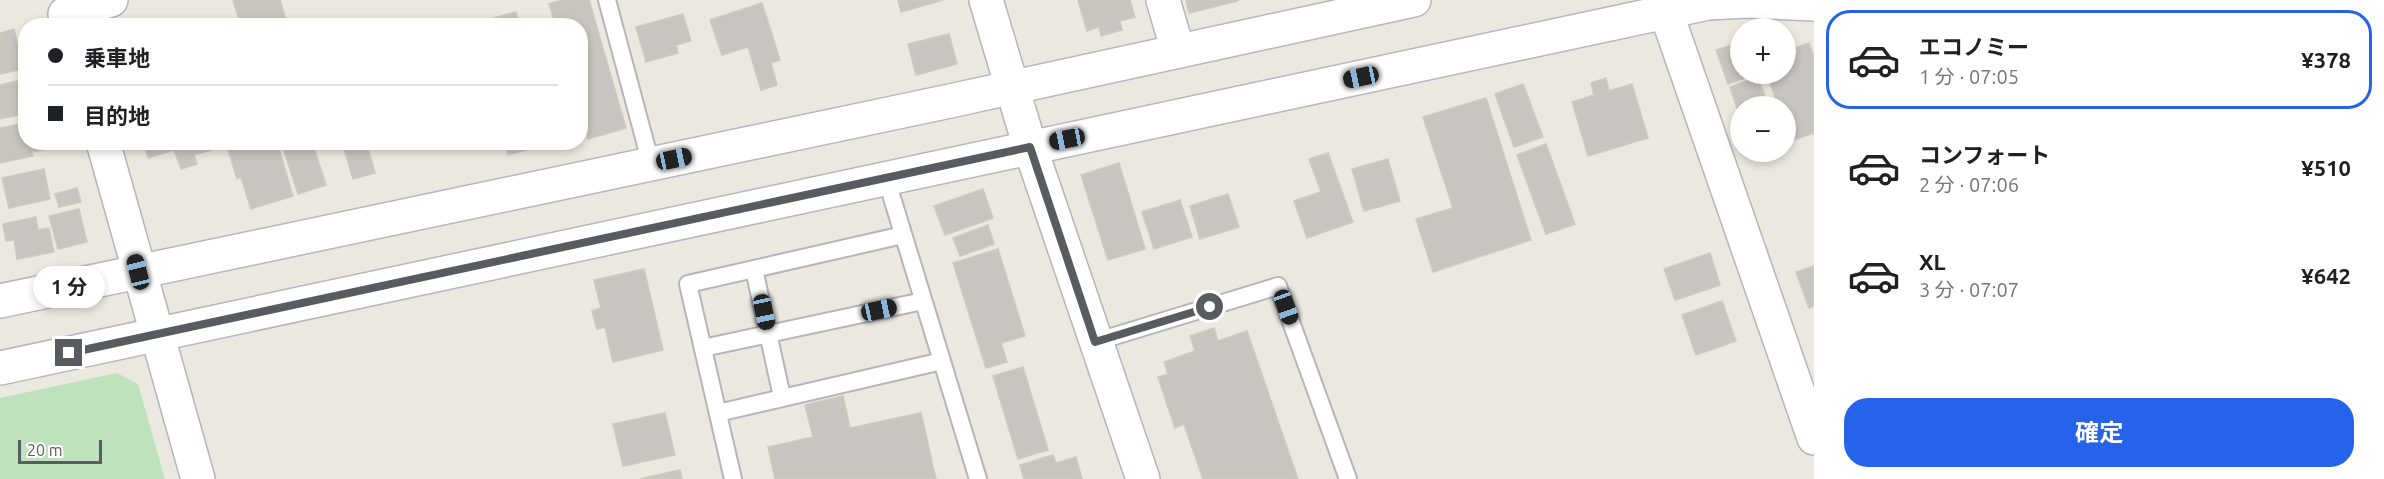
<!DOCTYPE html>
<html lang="ja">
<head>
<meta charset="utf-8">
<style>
	body { margin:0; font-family:Ubuntu,"Noto Sans JP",sans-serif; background:#f6f6f6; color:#202124; height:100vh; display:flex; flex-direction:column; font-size:22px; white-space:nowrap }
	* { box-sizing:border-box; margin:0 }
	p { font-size:20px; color:#757577 }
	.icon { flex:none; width:33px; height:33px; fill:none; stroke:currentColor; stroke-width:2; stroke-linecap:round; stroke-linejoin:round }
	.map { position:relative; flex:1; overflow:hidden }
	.sheet { display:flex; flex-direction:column; background:#fff; width:570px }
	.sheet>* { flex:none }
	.banner { position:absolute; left:18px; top:18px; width:570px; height:132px; border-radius:24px; box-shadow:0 3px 9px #0003; display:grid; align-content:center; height:132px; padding:0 30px; background:#fff }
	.tools { position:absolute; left:1730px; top:18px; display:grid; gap:12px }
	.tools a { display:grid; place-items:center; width:66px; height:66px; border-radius:50%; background:#fff; box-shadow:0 3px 9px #0003; font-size:30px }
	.scale { position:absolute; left:18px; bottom:15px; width:84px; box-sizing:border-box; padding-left:6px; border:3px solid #585c60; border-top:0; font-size:16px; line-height:21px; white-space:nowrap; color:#585c60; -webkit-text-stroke:4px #fff; paint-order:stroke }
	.end { position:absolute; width:27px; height:27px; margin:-14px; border:8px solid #585c60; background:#fff; box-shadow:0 0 0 3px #fff }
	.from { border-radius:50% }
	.bubble { position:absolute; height:42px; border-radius:21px; background:#fff; box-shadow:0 3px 9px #0003; font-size:20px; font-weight:700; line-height:42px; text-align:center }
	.car { position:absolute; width:18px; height:36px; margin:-18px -9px; border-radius:8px; box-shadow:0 0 4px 2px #0007; background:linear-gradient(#222 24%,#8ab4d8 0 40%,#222 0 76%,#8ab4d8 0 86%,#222 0) }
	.banner b { display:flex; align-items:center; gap:21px; height:57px; font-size:22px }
	.banner b+b { border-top:2px solid #e0e0e0 }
	.banner i { width:15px; height:15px; background:#202124 }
	ul { padding:10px 0 0; list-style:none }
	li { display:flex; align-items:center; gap:18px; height:99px; margin:0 12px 9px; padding:0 18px; border:3px solid transparent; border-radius:24px }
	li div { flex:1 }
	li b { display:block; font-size:22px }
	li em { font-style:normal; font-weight:700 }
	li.selected { border-color:#2563eb }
	li>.icon { width:54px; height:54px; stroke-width:1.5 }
	.button { display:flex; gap:12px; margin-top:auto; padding:12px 30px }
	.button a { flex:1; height:69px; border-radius:24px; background:#2563eb; color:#fff; font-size:24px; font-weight:700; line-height:69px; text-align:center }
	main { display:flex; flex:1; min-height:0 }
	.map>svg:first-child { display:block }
	.green { fill:#bde2bc }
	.building { fill:#c8c4bf; stroke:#cfc9be; stroke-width:1.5 }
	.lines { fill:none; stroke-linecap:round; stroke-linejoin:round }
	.lane-casing { stroke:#b2b6ba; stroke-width:20 }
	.street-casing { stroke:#b2b6ba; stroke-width:36 }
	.secondary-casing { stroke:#b3b7bc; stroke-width:36 }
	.lane { stroke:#fff; stroke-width:16 }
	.street { stroke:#fff; stroke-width:33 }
	.secondary { stroke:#fff; stroke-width:33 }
	.route { stroke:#585c60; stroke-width:8 }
</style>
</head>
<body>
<main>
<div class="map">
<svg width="1814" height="479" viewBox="0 0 1814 479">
	<rect width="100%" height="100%" fill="#ebe8df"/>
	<polygon class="green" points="117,373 138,384 165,479 0,479 0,398"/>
	<g class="building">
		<polygon points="233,0 280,0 288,26 241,26"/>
		<polygon points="562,0 589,0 626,128 588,139 580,113 580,26 556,26 549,4"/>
		<polygon points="898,0 943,0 901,12"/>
		<polygon points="1078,0 1130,0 1135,17 1120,21 1122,30 1101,36 1099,27 1087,31"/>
		<polygon points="1186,0 1238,0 1238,1 1189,13"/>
		<polygon points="762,3 780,60 771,63 777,85 761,90 748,47 722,55 710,20"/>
		<polygon points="516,12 520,26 472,26 471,24"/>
		<polygon points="683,14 691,41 676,45 678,53 646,62 636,27"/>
		<polygon points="14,29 23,69 0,74 0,33"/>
		<polygon points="949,34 957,64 916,75 908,44"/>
		<polygon points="1740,42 1740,74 1756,74 1728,84 1716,50"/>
		<polygon points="1809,43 1814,57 1814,133 1790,141 1785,127 1785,106 1778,106 1767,74 1785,74 1785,51"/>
		<polygon points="1758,77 1769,106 1740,106 1740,117 1730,87"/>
		<polygon points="1606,78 1609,91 1632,84 1648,138 1588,156 1572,102 1594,95 1591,83"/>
		<polygon points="17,81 24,114 0,119 0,85"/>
		<polygon points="1523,84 1543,137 1514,147 1495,94"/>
		<polygon points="1486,98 1531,240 1433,272 1416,219 1453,208 1423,117"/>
		<polygon points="26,123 26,142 42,142 43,150 32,152 33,156 0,163 0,128"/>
		<polygon points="144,142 209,142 211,150 194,155 197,164 181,169 174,150 148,158"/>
		<polygon points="226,142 277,142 293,196 251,209 241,177 237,179"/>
		<polygon points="312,142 326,185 298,194 284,151"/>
		<polygon points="342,142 366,142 375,173 353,179"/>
		<polygon points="505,142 552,142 552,143 508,155"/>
		<polygon points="1546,144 1575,224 1546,234 1517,155"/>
		<polygon points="1328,153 1353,222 1307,238 1294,201 1321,192 1309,159"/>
		<polygon points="1388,159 1400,201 1364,211 1352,169"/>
		<polygon points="1119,163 1145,249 1108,260 1081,175"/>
		<polygon points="44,169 50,199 9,208 2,178"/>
		<polygon points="77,188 81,202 59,207 55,194"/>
		<polygon points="983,189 993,218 945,235 934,206"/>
		<polygon points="1228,194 1239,227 1200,239 1190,206"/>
		<polygon points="1180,200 1192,237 1154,249 1142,212"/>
		<polygon points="79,209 87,242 58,249 49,216"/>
		<polygon points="36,217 38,230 49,228 54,252 17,259 14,240 6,241 3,224"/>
		<polygon points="988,225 994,244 960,256 953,238"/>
		<polygon points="998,249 1025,336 1001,343 1007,362 986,368 953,263"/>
		<polygon points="1710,253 1720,285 1675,300 1664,269"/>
		<polygon points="1814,266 1814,306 1809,308 1796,272"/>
		<polygon points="644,269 663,350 613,362 605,327 597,329 592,311 601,308 594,280"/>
		<polygon points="1722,301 1736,341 1696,355 1682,315"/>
		<polygon points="1214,328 1218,341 1247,331 1298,479 1203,479 1184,424 1175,428 1158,377 1168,374 1164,362 1195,351 1190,336"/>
		<polygon points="1023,367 1048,450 1018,459 993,376"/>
		<polygon points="843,396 850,428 921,413 936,479 775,479 768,447 813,437 805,405"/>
		<polygon points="665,413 675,455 623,466 613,424"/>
		<polygon points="1053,455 1056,463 1076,457 1082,479 1024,479 1020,465"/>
		<polygon points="680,470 682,479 640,479"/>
	</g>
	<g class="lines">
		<defs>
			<g id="lane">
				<polyline points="607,0 651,164"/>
				<polyline points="886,178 978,479"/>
				<polyline points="754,269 782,397"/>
				<polyline points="1095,342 1278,286 1348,479"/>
				<polyline points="703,348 923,301"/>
				<polyline points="718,413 942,361"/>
				<polyline points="733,479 688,284 903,235"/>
			</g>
			<g id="street">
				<polyline points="986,0 1030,147 1143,479"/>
				<polyline points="1163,0 1178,51"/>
				<polyline points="1663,0 1666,12 1814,438"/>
				<polyline points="65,14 111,0"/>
				<polyline points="103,142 198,479"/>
			</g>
			<g id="secondary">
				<polyline points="0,301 950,101 1414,0"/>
				<polyline points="0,368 1708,3 1747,1 1814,4"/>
			</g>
		</defs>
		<use href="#lane" class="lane-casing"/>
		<use href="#street" class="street-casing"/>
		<use href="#secondary" class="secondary-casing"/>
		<use href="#lane" class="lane"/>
		<use href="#street" class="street"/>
		<use href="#secondary" class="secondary"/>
	</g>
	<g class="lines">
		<polyline class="route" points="69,353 1030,147 1095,342 1210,307"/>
	</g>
</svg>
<div class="tools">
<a>+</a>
<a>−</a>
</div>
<div class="scale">20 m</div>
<i class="end from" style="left:1210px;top:307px"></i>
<i class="end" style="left:69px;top:353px"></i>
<div class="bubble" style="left:33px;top:266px;width:72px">1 分</div>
<i class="car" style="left:1361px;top:77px;rotate:258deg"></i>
<i class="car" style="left:1067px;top:139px;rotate:259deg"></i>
<i class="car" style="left:674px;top:159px;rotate:78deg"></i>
<i class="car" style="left:138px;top:272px;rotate:346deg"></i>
<i class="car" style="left:1286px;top:307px;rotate:160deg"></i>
<i class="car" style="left:879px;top:310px;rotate:78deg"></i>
<i class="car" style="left:764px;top:312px;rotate:168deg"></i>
<div class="banner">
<b><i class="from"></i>乗車地</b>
<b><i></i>目的地</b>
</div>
</div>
<section class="sheet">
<ul>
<li class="selected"><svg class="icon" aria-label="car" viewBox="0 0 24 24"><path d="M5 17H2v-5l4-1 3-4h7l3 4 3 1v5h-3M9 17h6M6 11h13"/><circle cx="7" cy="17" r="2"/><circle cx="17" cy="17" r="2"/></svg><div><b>エコノミー</b><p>1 分 · 07:05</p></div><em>¥378</em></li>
<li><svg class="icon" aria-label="car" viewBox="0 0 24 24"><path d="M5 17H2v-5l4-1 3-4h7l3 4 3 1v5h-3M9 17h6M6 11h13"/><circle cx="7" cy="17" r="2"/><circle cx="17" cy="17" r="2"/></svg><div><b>コンフォート</b><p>2 分 · 07:06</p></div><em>¥510</em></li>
<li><svg class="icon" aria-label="car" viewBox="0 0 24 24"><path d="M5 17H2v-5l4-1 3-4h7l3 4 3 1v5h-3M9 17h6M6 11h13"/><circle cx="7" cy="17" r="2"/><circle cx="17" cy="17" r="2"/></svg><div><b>XL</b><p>3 分 · 07:07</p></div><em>¥642</em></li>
</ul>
<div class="button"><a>確定</a></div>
</section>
</main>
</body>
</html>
